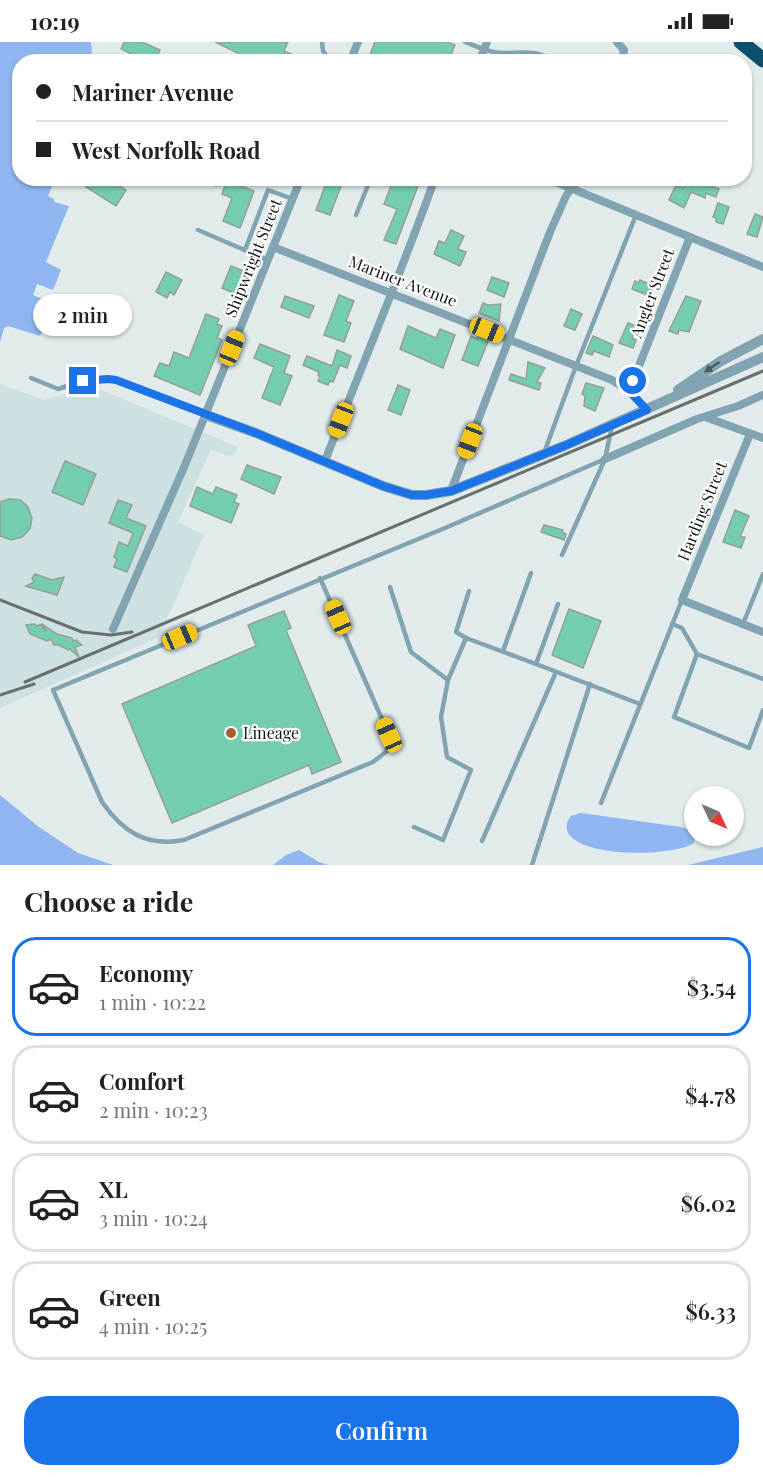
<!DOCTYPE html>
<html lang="en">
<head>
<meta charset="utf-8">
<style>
	body { margin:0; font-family:"Playfair Display",serif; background:#f6f6f6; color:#222; height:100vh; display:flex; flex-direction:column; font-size:22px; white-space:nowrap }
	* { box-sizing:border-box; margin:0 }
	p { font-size:20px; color:#767676 }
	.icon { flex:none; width:33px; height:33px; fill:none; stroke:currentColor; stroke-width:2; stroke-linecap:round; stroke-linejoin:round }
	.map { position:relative; height:823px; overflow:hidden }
	.drawer { display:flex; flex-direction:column; background:#fff; flex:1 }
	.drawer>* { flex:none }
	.top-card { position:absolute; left:12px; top:12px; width:740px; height:132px; border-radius:24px; box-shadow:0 2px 4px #0004; display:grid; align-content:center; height:132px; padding:0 24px; background:#fff }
	.needle { width:39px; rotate:134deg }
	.fabs { position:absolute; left:684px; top:744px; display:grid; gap:12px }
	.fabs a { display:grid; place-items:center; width:60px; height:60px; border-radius:50%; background:#fff; box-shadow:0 2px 4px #0004; font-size:30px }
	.end { position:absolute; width:27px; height:27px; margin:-14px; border:8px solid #1a73e8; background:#fff; box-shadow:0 0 0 3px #fff }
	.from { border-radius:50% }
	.bubble { position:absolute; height:42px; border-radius:21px; background:#fff; box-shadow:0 2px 4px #0004; font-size:20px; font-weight:600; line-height:42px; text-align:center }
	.car { position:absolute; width:18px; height:36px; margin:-18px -9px; border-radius:8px; box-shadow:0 0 4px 2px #0007; background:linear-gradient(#f5c518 24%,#345 0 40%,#f5c518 0 76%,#345 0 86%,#f5c518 0) }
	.top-card b { display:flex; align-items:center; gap:21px; height:57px; font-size:22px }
	.top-card b+b { border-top:2px solid #e0e0e0 }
	.top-card i { width:15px; height:15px; background:#222 }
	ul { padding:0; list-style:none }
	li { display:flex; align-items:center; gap:18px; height:99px; margin:0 12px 9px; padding:0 12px; border:3px solid #e0e0e0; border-radius:24px }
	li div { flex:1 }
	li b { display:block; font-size:22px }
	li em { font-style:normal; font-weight:600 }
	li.active { border-color:#1a73e8 }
	li>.icon { width:54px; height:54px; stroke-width:1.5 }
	h2 { padding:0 24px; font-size:27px; line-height:72px }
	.button { display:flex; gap:12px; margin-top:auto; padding:12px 24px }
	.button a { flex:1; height:69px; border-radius:24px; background:#1a73e8; color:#fff; font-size:24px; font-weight:600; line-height:69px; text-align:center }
	.status { display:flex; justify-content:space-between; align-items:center; height:42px; padding:0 30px; background:#fff; direction:ltr }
	.status svg { height:16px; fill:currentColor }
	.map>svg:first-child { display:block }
	.built { fill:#cee1e2 }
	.water { fill:#8fb6f1 }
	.building { fill:#75cdb0; stroke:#969e9b; stroke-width:1.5 }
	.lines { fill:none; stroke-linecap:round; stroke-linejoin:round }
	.service { stroke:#82a3b2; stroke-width:4.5 }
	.minor { stroke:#82a3b2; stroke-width:8 }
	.tertiary { stroke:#82a3b2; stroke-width:10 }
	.motorway { stroke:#09506a; stroke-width:15 }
	.rail { stroke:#696f6f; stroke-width:3 }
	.oneway { fill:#4a5c64 }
	.route { stroke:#1a73e8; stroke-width:8 }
	.poi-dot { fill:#a25f2f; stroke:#fff; stroke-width:2 }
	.labels { text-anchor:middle; stroke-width:4.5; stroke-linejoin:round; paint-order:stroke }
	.street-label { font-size:16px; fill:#131616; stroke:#fff }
	.poi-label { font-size:16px; fill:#131616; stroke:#fff; text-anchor:start }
</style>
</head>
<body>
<div class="status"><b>10:19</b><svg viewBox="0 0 49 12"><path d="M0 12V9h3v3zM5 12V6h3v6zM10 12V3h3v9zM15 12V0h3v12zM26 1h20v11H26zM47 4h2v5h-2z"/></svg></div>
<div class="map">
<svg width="763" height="823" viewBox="0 0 763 823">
	<rect width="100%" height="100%" fill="#e1ebeb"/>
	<polygon class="built" points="0,342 44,358 92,344 238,405 231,415 211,408 178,480 204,493 159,595 0,666"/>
	<g class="water">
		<polygon points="0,0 91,0 92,10 89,19 20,20 20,136 55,137 48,154 54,157 54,160 69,164 46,220 61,228 53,248 37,242 33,253 50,260 49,268 42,276 42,279 46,282 40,294 8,284 4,286 0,300"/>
		<polygon points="0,753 39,785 78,811 113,823 0,823"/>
		<path d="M581 771 681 785C689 787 695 791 694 801 672 815 583 816 568 791 565 784 567 779 571 774Z"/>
		<polygon points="763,805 763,823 688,823"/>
		<polygon points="299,808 319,820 328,823 273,823 286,813"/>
	</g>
	<g class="building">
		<polygon points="124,0 142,0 160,8 155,20 148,20 121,7"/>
		<polygon points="215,0 288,0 284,9 309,20 247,20 240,17 242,13"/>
		<polygon points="375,0 447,0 455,3 448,20 367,20"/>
		<polygon points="91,136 107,136 126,148 116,164 86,145"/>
		<polygon points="328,136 344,136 330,173 316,168"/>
		<polygon points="394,136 421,136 396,202 384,198 397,167 384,162"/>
		<polygon points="688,136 708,136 706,142 719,147 716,155 706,151 705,156 691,150 684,166 669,158 676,143 684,146"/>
		<polygon points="223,137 254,149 240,186 223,179 232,156 222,152 225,143 215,144 214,138"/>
		<polygon points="718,161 729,165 723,182 716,180 716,176 713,175"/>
		<polygon points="755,172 763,175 757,195 747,192"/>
		<polygon points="451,188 464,194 458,207 466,210 460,224 434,212 439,199 445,201"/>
		<polygon points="231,224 246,230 236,252 222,246"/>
		<polygon points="166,230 182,238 174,253 170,250 167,256 156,250"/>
		<polygon points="492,235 509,241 504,255 487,248"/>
		<polygon points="640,238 654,244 650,254 632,247 635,239 639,241"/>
		<polygon points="339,253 354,259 346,279 351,281 344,300 324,293"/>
		<polygon points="285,254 314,264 309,276 281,265"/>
		<polygon points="686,254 701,259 689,290 679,288 678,292 669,289"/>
		<polygon points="483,261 488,263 501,262 499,279 479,271"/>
		<polygon points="571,267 582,272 575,288 564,284"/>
		<polygon points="206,272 219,277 217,282 222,284 217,296 222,298 200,353 154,334 160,321 169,324 174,310 189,316"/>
		<polygon points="628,281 636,284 632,296 636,298 633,306 619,301"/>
		<polygon points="408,284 436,296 440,287 455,293 443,326 400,307"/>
		<polygon points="478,293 489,297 478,324 462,318 471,294 477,297"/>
		<polygon points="593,294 613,303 609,315 594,309 592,313 586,311"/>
		<polygon points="260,302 290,314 284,331 292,334 280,363 262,356 274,325 254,316"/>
		<polygon points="337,308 351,314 347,326 340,323 333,340 330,339 328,343 318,339 320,334 318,333 319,330 303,323 307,314 332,324"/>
		<polygon points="528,320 545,326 537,340 541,341 539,348 509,338 511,332 526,337"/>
		<polygon points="586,341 604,346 595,369 584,364 585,354 582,352"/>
		<polygon points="398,343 410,348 401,373 388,368"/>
		<polygon points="65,419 96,432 83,463 52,450"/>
		<polygon points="247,423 281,435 274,452 241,437"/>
		<polygon points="197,445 213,452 216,445 237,453 234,460 239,462 231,481 190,464"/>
		<polygon points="9,457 20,458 24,461 28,465 32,476 30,487 22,495 11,498 0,494 0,460"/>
		<polygon points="118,458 132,463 126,476 146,484 127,530 114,525 117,517 114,515 119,500 128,504 133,491 109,481"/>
		<polygon points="735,468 749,474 740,495 745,495 741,506 723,500"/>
		<polygon points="544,483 563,488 562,490 566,492 564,498 541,490"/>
		<polygon points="35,532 52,538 64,535 57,553 26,544 34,540 32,536"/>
		<polygon points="569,567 601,579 583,626 552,613"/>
		<polygon points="284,569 291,586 286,588 341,720 312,732 309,723 172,781 122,662 256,604 248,583"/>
		<polygon points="35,582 37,584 42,582 43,587 46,589 42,582 57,592 72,596 73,599 76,598 82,603 75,605 79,615 70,607 68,608 59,603 54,603 51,597 47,599 30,592 26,583"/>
	</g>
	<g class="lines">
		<g class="service">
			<polyline points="322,0 323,9 331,20"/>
			<path d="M465 0C476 4 490 11 502 11 525 11 535 7 557 20"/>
			<polyline points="356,173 371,136"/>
			<polyline points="198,188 268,218"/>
			<polyline points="245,208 268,148 293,157"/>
			<polyline points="31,336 58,347 83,339 108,337 116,338 206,373"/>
			<polyline points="544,411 576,324 636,173"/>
			<polyline points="562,513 605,417 612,384"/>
			<path d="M320 536 389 693 387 709 373 720 184 798C146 805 123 790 102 760L53 648 445 486 605 417"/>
			<polyline points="390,545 411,610 448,638"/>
			<polyline points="558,562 536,622 640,662"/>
			<polyline points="672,582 682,586 697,612 763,637"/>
			<polyline points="743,582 763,532"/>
			<polyline points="466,596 456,590 469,549"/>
			<polyline points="503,609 531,531"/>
			<polyline points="697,612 674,675 749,706 763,668"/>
			<polyline points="601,761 682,558"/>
			<polyline points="414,785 443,798 471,728 447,715 441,675 448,638 466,596 536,622"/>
			<polyline points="482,799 556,630"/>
			<polyline points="532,823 590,642"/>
		</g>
		<g class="minor">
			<polyline points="617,0 624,8 622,20"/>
			<polyline points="350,20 358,0"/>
			<polyline points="479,20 487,0"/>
			<polyline points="546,136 763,225"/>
			<polyline points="273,205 612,338 631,351 647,368"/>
			<polyline points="631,351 633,339 690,195"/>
			<polyline points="705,375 763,396"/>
			<polyline points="750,392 682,558 763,590"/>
			<polyline points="605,417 697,377 738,364 763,353"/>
			<path d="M325 419C361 325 401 232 435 136"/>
			<polyline points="451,449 550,190 566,154 579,136"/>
			<polyline points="113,587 185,423 301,136"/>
		</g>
		<g class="tertiary">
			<polyline points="678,348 721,319 763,297"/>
			<polyline points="206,373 256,391 383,444 412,453 426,453 451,449 564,404 763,315"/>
		</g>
		<polyline class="motorway" points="741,0 763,18"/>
		<g class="rail">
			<polyline points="0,558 82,590 111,593 132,590"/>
			<polyline points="25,640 763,329"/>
			<polyline points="0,653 34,642"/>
		</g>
	</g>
	<defs><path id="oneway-solid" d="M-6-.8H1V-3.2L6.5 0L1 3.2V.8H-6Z" transform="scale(1.5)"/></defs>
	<use class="oneway" href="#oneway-solid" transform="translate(712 325) rotate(146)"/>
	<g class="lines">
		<polyline class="route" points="83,339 108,337 116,338 256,391 383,444 412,453 426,453 451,449 564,404 647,368 631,351 633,339"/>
	</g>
	<circle class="poi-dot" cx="231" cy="691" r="6"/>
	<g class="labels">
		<g class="street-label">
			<text transform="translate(253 216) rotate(-68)" y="6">Shipwright Street</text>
			<text transform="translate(403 239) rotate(21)" y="6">Mariner Avenue</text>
			<text transform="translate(652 251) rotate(-69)" y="6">Angler Street</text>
			<text transform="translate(702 469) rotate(-68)" y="6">Harding Street</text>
		</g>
		<g class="poi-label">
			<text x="243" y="697">Lineage</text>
		</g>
	</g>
</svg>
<div class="fabs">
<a><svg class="needle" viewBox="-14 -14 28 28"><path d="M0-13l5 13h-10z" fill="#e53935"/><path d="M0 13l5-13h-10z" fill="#767676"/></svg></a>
</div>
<i class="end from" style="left:633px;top:339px"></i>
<i class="end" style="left:83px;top:339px"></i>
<div class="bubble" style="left:33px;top:252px;width:99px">2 min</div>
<i class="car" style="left:487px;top:288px;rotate:112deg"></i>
<i class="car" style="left:232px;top:306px;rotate:22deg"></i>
<i class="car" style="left:341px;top:378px;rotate:201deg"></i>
<i class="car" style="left:470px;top:399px;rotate:201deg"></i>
<i class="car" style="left:338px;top:575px;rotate:336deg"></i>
<i class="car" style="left:180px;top:595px;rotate:67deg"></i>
<i class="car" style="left:389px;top:693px;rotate:336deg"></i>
<div class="top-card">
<b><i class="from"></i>Mariner Avenue</b>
<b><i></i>West Norfolk Road</b>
</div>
</div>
<section class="drawer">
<h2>Choose a ride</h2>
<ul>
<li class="active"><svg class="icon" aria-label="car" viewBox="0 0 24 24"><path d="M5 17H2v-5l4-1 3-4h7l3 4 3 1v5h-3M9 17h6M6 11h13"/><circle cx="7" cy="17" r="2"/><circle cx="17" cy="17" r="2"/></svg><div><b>Economy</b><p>1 min · 10:22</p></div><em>$3.54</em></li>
<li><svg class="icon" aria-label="car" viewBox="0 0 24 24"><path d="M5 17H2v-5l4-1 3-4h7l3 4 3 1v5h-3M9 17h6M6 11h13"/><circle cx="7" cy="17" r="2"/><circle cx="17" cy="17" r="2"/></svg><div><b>Comfort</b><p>2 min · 10:23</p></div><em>$4.78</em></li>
<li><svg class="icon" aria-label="car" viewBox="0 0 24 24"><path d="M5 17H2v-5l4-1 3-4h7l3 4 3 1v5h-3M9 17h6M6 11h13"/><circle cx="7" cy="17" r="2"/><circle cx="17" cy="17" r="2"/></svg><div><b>XL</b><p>3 min · 10:24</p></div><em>$6.02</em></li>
<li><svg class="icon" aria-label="car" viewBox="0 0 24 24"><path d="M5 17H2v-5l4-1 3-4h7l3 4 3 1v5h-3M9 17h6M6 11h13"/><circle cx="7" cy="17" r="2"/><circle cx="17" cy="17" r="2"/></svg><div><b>Green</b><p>4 min · 10:25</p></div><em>$6.33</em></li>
</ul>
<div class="button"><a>Confirm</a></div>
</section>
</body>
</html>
